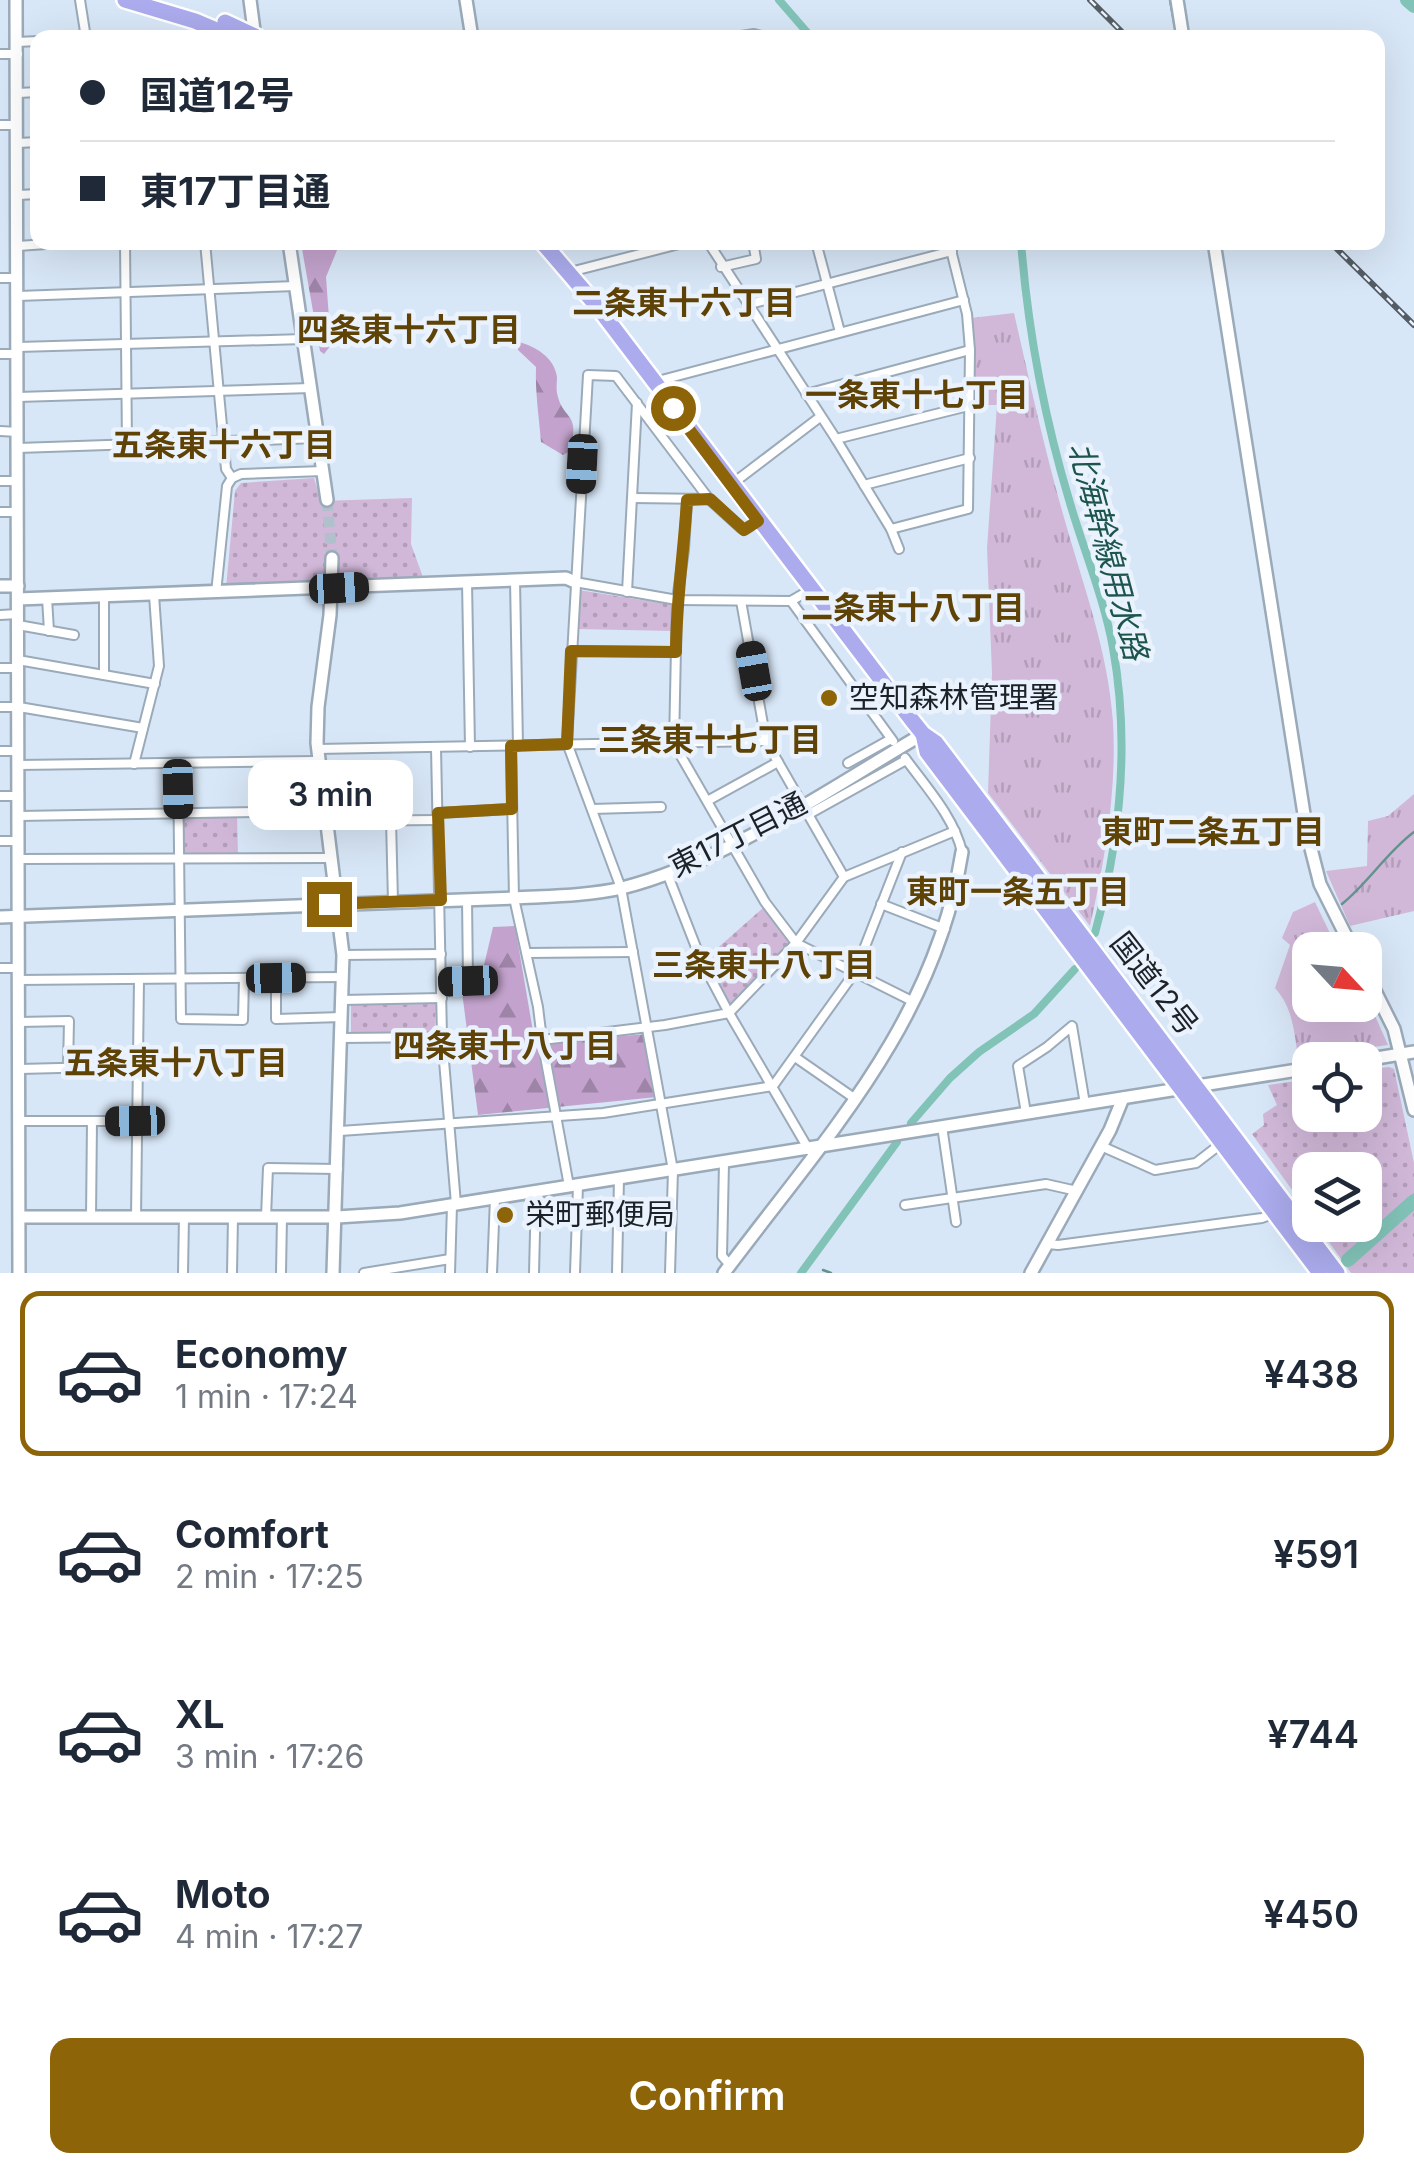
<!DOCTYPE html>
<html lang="en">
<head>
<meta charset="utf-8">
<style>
	body { margin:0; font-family:Inter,"Noto Sans JP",sans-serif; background:#f6f6f7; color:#1f2937; height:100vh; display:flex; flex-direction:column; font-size:38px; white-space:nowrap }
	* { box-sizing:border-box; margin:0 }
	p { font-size:32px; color:#747a83 }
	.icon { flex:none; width:55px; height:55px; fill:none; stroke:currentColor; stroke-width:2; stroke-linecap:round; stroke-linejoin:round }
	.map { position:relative; height:1273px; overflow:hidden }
	.details { display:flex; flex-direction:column; background:#fff; flex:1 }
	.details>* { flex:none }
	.hud { position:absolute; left:30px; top:30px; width:1355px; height:220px; border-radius:20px; box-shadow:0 10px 40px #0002; display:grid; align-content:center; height:220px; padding:0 50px; background:#fff }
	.needle { width:65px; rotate:116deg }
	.controls { position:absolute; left:1292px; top:932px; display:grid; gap:20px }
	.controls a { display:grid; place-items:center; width:90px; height:90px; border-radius:20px; background:#fff; box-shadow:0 10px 40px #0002; font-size:50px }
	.end { position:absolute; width:45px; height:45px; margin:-22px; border:12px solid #8d6508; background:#fff; box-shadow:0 0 0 5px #fff }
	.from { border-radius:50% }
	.bubble { position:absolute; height:70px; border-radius:20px; background:#fff; box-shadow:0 10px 40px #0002; font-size:32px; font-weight:600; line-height:70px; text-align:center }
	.car { position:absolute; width:30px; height:60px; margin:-30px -15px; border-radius:12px; box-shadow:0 0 8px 2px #0007; background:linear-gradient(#222 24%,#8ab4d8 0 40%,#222 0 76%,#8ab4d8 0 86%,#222 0) }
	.hud b { display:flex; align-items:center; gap:35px; height:95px; font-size:38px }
	.hud b+b { border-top:2px solid #e0e1e3 }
	.hud i { width:25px; height:25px; background:#1f2937 }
	ul { padding:18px 0 0; list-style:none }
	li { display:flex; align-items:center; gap:30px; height:165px; margin:0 20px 15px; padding:0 30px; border:5px solid transparent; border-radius:20px }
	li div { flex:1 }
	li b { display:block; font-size:38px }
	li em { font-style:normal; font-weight:600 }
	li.selected { border-color:#8d6508 }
	li>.icon { width:90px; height:90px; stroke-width:1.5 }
	.action { display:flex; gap:20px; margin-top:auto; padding:20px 50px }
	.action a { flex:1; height:115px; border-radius:20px; background:#8d6508; color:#fff; font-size:40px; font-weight:600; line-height:115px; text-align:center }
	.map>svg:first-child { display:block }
	.grass { fill:url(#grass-tufts) }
	.forest { fill:url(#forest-firs) }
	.park { fill:url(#park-dots) }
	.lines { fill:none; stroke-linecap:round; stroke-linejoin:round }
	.stream { stroke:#63938d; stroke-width:2.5 }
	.canal { stroke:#82c3b8; stroke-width:8 }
	.river { stroke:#82c3b8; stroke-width:14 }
	.secondary-tunnel { stroke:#b2c0ce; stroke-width:11; stroke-dasharray:11 5.5; stroke-linecap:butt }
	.street-casing { stroke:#9baab9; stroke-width:12 }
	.secondary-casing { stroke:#9baab9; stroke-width:16 }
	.highway-casing { stroke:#fff; stroke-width:20 }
	.street { stroke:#fff; stroke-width:8 }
	.secondary { stroke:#fff; stroke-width:11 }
	.highway { stroke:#ababed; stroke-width:15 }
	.rail-casing { stroke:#545d65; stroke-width:6 }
	.rail { stroke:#eaf3fd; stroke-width:2.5; stroke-dasharray:8; stroke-linecap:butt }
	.route { stroke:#8d6508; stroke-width:12 }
	.poi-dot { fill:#8d6508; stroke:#eaf3fd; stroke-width:4 }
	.labels { text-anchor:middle; stroke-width:9; stroke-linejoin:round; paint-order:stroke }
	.poi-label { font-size:30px; fill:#1c2228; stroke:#eaf3fd; text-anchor:start }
	.street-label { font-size:30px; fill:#1c2228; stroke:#eaf3fd }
	.neighbourhood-label { font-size:32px; font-weight:bold; fill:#5f4306; stroke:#eaf3fd }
	.water-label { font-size:32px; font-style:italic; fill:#1d554d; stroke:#eaf3fd }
</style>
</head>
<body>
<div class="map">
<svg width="1414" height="1273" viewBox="0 0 1414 1273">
	<defs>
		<pattern id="grass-tufts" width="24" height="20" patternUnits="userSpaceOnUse" patternTransform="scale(2.5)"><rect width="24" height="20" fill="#d1b8d9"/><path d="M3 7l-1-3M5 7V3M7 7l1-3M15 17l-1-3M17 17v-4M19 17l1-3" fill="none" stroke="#b39eba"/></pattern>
		<pattern id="forest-firs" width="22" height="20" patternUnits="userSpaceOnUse" patternTransform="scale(2.5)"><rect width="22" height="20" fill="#c3a3cd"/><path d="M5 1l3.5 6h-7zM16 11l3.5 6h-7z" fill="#9e84a6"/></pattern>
		<pattern id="park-dots" width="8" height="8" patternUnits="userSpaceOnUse" patternTransform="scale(2.5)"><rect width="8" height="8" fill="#d1b8d9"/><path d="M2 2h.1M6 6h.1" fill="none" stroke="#b39eba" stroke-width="1.8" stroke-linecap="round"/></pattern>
	</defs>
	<rect width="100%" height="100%" fill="#d8e7f7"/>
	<g class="grass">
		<path d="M1014 313C1030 383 1045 452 1065 521 1084 588 1108 651 1113 722 1117 791 1105 859 1090 926L988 793 992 673 987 548 997 405H975L971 318Z"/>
		<polygon points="1414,794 1414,911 1350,926 1326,871 1367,866 1368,821 1388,816"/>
		<path d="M1315 902 1338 950H1310V1005H1365V993L1388 1045 1298 1057C1294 1031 1293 1008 1275 988L1290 945 1282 938 1293 912Z"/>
	</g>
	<g class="forest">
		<polygon points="301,243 340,243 326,277 331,345 324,354 320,351"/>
		<path d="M519 342C536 347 554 357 557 377 557 382 556 388 557 393 563 422 581 410 570 451L563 455 541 442C539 416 535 393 536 367L518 350Z"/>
		<polygon points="515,926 535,1043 648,1034 657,1097 478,1115 462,992 480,982 493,927"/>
	</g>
	<g class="park">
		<polygon points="314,478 321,501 412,498 411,544 424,580 226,588 235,491 241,483"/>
		<polygon points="579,590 673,605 672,631 577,629"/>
		<polygon points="237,815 238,855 183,856 182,816"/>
		<polygon points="765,906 793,943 730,1008 704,960"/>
		<polygon points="436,1004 435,1031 351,1033 351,1005"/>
		<polygon points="1389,1067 1394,1069 1414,1163 1414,1273 1351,1273 1317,1225 1365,1225 1365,1170 1310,1170 1310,1215 1252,1134 1264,1125 1263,1114 1277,1105 1268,1085 1310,1079 1310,1115 1365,1115 1365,1070"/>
	</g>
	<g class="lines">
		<g class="stream">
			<polyline points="1170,0 1177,38"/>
			<path d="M1342 904C1369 882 1387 852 1414 832"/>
			<polyline points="823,1270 831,1273"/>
		</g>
		<g class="canal">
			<polyline points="779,0 812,38"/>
			<path d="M1021 242C1028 332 1044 417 1070 503 1084 551 1104 598 1113 648 1130 743 1120 841 1095 933"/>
			<polyline points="911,1123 950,1078 979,1052 1034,1014 1075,969"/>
			<polyline points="801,1273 897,1142"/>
		</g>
		<g class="river">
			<polyline points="1407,0 1414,6"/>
			<polyline points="1348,1260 1414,1201"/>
		</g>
		<polyline class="secondary-tunnel" points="327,500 332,558"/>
		<defs>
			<g id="street">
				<polyline points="80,0 86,38"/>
				<polyline points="728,38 754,34 768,38"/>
				<polyline points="17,42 38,41"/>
				<polyline points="0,54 18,54"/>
				<polyline points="18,93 38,92"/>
				<polyline points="0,125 17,125"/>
				<polyline points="18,143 38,142"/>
				<polyline points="18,195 38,194"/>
				<polyline points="125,242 127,445"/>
				<polyline points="205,242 226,469 232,478 227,486 216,593"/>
				<polyline points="708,242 836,439 891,529 899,549"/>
				<polyline points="816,242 840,332"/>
				<polyline points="18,246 75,242"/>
				<polyline points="721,267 756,259 753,242"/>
				<polyline points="570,272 687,242"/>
				<polyline points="0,278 17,278"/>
				<polyline points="18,296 296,286"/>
				<polyline points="750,304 952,251"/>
				<polyline points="18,347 304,339"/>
				<polyline points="0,354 18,354"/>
				<polyline points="654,382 964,300"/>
				<polyline points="806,394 970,350"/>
				<polyline points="18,397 311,388"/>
				<polyline points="0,431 18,432"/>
				<polyline points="836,439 972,405"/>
				<polyline points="18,448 319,438"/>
				<polyline points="232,478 241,474 323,471"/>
				<polyline points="0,481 18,481"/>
				<polyline points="732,484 820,417"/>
				<polyline points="864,485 970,458"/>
				<polyline points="633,498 709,499 741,528 744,530 758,521"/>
				<polyline points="687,500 684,550 677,600 674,744 765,902 796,943 914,1002"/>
				<polyline points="0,512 18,512"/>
				<polyline points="891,529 968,509 970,350 967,314 949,242"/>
				<polyline points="515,580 518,746"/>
				<polyline points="467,582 470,747"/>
				<polyline points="575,582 677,600 791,601 810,590"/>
				<polyline points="627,592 637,403"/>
				<polyline points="104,597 104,675"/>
				<polyline points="47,598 49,631"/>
				<polyline points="741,601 766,741 844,877 796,943 729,1013 809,1150"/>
				<polyline points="791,601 893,741"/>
				<polyline points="0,615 18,614"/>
				<polyline points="18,625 74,635"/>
				<polyline points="571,651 675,652"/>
				<polyline points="18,660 155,684"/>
				<polyline points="0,668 19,668"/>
				<polyline points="0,707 19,707 143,728"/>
				<polyline points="511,746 514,898 538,1007 542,1040"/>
				<polyline points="436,748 442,1037 456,1204"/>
				<polyline points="317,749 766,741"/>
				<polyline points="0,751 19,751"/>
				<path d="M905 758C926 787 954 817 962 852"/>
				<polyline points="848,763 891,739"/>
				<polyline points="134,764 159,666 154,595"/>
				<polyline points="178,764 181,1019 243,1020 244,978"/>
				<polyline points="19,765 317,761"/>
				<polyline points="0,796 19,796"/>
				<polyline points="709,800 778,762"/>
				<polyline points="592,809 661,807"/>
				<polyline points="438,813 512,809"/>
				<polyline points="809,814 906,760"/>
				<polyline points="19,816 323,811"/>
				<polyline points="391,820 393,902"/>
				<polyline points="325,821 438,820"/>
				<polyline points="0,841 19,841"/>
				<polyline points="19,859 330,858"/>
				<polyline points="844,877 955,831"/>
				<polyline points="881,904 945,929"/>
				<polyline points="527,953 633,952"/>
				<polyline points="343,955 441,954"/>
				<polyline points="0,968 19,968"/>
				<polyline points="276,978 276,1019 342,1017"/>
				<polyline points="19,980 343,977"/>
				<polyline points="441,982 468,981 467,899"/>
				<polyline points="342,1000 442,998"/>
				<polyline points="19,1022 69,1021 68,1068"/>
				<polyline points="341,1038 442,1037"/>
				<polyline points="795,1057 854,1098"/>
				<polyline points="20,1069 138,1066"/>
				<polyline points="1026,1113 1018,1066 1047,1047 1072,1026 1085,1104"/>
				<polyline points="20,1121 135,1121"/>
				<polyline points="942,1126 956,1222"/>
				<polyline points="340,1131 603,1113 773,1086 855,972 902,852"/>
				<polyline points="1101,1146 1155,1170 1196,1163 1222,1143"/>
				<polyline points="724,1163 722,1256 730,1265"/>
				<polyline points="569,1186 542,1040 665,1025 729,1013 701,960 667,873"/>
				<polyline points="905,1205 1046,1184 1077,1191"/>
				<polyline points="91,1217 92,1121"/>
				<polyline points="136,1217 139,979"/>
				<polyline points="266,1217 268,1168 338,1169"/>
				<polyline points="1048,1244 1058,1245 1262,1218 1275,1213"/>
				<polyline points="183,1273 184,1217"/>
				<polyline points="232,1273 233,1217"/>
				<polyline points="281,1273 282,1217"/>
				<polyline points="364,1273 450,1259"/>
				<polyline points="450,1273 452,1205"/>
				<polyline points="492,1273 495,1198"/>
				<polyline points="534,1273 536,1192"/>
				<polyline points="575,1273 578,1185"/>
				<polyline points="617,1273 619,1178"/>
				<polyline points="670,1273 673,1170 621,888 567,743 588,375 616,376 709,499"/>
			</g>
			<g id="secondary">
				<polyline points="16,0 19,1273"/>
				<polyline points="250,0 255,38"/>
				<polyline points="466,0 472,38"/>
				<polyline points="1177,0 1183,38"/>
				<polyline points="289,242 327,500"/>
				<polyline points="1214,242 1307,833 1320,884 1353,950"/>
				<polyline points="332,558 330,615 318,707 317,743 343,955 333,1273"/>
				<polyline points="0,586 18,586"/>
				<polyline points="18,599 566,578 575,582"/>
				<path d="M0 917 514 898C550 896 587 896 622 888 726 862 830 788 923 734"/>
				<polyline points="1365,971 1394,1029 1414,1110"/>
				<polyline points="1364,1060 1414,1052"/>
				<polyline points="20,1217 337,1217 400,1213 1310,1068"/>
				<path d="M724 1273C824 1139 935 1023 962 852"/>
				<polyline points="1031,1273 1110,1130 1123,1098"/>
			</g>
			<g id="highway">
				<polyline points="125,0 195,21 235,38"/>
				<polyline points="225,22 259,38"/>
				<polyline points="542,242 597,306 911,719 923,734 936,743 1337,1273"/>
				<polyline points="923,734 927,752 1320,1273"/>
			</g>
		</defs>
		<use href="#street" class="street-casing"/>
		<use href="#secondary" class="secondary-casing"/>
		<use href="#highway" class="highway-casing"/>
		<use href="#street" class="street"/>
		<use href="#secondary" class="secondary"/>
		<use href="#highway" class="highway"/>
		<defs>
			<g id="rail">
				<polyline points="1090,0 1128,38"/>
				<polyline points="1330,242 1414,325"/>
			</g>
		</defs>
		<use href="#rail" class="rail-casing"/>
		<use href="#rail" class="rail"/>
	</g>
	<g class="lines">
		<path class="route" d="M329 904 441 900 438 813 512 809 511 746 567 744 571 651 676 652C676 601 684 551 687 500L710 499 744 530 758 521 673 408"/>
	</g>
	<g class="poi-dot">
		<circle cx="829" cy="698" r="10"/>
		<circle cx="505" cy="1215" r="10"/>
	</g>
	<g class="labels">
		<g class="poi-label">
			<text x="849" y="708">空知森林管理署</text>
			<text x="525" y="1225">栄町郵便局</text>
		</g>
		<g class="street-label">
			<text transform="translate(738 835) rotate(-27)" y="10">東17丁目通</text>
			<text transform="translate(1154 984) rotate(52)" y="10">国道12号</text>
		</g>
		<g class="neighbourhood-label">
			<text x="684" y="314">二条東十六丁目</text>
			<text x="409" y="341">四条東十六丁目</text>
			<text x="917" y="406">一条東十七丁目</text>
			<text x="224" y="456">五条東十六丁目</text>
			<text x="913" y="619">二条東十八丁目</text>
			<text x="710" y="751">三条東十七丁目</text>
			<text x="1213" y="843">東町二条五丁目</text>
			<text x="1018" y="903">東町一条五丁目</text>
			<text x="764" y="976">三条東十八丁目</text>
			<text x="505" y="1057">四条東十八丁目</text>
			<text x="176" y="1074">五条東十八丁目</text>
		</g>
		<g class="water-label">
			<text transform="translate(1108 551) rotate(75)" y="11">北海幹線用水路</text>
		</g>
	</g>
</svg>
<div class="controls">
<a><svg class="needle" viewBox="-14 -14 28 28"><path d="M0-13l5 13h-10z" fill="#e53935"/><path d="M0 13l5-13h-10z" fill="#747a83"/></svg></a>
<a><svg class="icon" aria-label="locate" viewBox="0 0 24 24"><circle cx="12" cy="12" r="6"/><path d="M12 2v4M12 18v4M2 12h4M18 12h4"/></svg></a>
<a><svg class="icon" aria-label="layers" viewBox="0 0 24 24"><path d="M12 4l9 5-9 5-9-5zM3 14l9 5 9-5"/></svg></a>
</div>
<i class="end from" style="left:673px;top:408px"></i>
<i class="end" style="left:329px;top:904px"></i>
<div class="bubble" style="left:248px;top:760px;width:165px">3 min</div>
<i class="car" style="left:582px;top:464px;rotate:183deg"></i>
<i class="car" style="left:339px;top:588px;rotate:87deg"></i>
<i class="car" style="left:754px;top:671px;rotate:350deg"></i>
<i class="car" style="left:178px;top:789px;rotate:179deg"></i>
<i class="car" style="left:276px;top:978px;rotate:89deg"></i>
<i class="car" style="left:468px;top:981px;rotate:268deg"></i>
<i class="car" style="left:135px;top:1121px;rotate:269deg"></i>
<div class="hud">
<b><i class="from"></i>国道12号</b>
<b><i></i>東17丁目通</b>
</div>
</div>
<section class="details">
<ul>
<li class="selected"><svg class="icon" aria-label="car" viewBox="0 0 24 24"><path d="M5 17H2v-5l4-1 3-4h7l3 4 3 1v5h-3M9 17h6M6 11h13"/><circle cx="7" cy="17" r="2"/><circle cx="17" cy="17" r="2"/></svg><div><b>Economy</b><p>1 min · 17:24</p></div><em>¥438</em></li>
<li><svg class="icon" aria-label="car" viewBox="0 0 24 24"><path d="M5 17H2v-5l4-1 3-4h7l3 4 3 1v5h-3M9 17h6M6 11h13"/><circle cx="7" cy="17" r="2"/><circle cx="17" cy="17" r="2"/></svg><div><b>Comfort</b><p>2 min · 17:25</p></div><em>¥591</em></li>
<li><svg class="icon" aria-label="car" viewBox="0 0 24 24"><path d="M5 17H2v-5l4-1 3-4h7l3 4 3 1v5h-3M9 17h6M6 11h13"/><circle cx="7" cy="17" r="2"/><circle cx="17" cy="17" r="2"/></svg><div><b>XL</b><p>3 min · 17:26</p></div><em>¥744</em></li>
<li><svg class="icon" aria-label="car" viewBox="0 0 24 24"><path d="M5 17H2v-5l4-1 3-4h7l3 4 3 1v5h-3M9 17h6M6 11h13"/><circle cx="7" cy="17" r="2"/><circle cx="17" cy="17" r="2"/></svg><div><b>Moto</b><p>4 min · 17:27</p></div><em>¥450</em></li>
</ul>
<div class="action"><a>Confirm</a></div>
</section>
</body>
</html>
